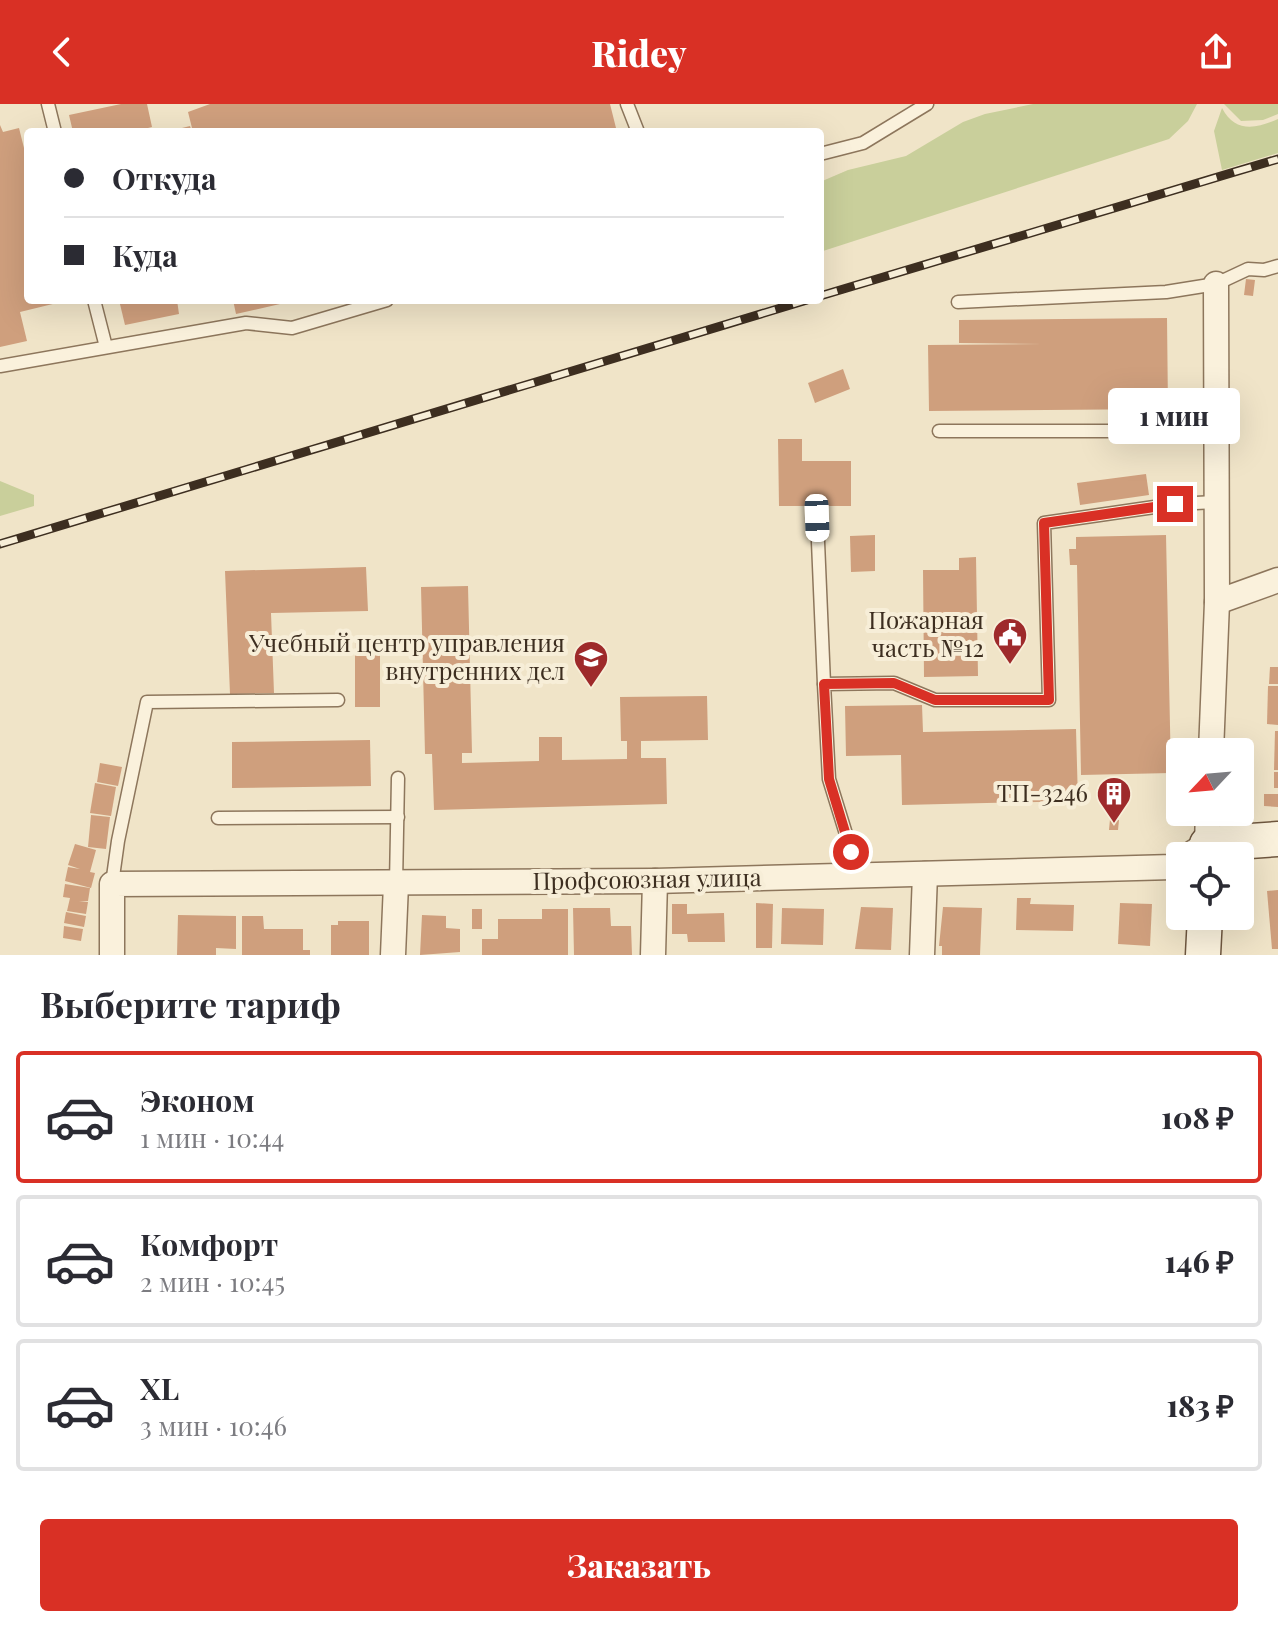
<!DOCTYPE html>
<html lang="ru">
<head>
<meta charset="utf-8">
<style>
	body { margin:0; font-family:"Playfair Display",serif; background:#f2f2f3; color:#2b2b33; height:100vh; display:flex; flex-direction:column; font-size:30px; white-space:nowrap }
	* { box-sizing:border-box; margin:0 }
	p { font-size:26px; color:#7c7c81 }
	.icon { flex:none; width:44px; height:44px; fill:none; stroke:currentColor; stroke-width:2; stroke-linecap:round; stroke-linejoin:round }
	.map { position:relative; height:851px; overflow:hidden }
	.panel { display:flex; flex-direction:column; background:#fff; flex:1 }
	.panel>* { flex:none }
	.banner { position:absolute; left:24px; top:24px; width:800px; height:176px; border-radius:8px; box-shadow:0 8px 32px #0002; display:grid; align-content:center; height:176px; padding:0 40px; background:#fff }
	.needle { width:52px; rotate:244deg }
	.controls { position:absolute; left:1166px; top:634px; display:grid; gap:16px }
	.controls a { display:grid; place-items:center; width:88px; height:88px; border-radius:8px; background:#fff; box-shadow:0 8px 32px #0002; font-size:40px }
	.end { position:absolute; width:36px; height:36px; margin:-18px; border:10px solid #d93025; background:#fff; box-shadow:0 0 0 4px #fff }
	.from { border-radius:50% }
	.bubble { position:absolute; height:56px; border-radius:8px; background:#fff; box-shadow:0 8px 32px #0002; font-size:26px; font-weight:800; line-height:56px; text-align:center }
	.car { position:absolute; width:24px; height:48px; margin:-24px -12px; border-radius:10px; box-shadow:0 0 6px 2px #0007; background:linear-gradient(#fff 24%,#345 0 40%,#fff 0 76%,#345 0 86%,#fff 0) }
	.banner b { display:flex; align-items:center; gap:28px; height:76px; font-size:30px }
	.banner b+b { border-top:2px solid #e1e1e2 }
	.banner i { width:20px; height:20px; background:#2b2b33 }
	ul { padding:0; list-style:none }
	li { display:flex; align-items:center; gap:24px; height:132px; margin:0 16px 12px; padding:0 24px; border:4px solid #e1e1e2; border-radius:8px }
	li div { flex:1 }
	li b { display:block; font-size:30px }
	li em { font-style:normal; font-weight:800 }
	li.current { border-color:#d93025 }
	li>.icon { width:72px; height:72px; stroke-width:1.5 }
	h2 { padding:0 40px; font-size:36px; line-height:96px }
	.action { display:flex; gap:16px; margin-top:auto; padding:16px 40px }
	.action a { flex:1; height:92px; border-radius:8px; background:#d93025; color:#fff; font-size:32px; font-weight:800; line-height:92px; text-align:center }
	header { display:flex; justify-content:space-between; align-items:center; height:104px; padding:0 40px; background:#d93025; color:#fff; font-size:36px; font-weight:800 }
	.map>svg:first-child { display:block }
	.green { fill:#c9cf9b }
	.building { fill:#cf9f7d }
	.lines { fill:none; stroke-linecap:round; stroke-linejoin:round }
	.lane-casing { stroke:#8d765c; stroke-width:15 }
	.street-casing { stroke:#8d765c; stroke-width:27 }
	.secondary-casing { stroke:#6f573f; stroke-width:37 }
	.lane { stroke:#faf1dc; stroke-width:12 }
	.street { stroke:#faf1dc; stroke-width:24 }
	.secondary { stroke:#faf1dc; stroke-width:34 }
	.rail-casing { stroke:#3d2e20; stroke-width:9 }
	.rail { stroke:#f7eed8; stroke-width:6; stroke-dasharray:18; stroke-linecap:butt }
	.route { stroke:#d93025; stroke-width:10 }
	.labels { text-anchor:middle; stroke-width:8; stroke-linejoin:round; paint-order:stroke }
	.poi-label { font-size:24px; fill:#3d2e20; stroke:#f7eed8; text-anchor:end }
	.street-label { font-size:24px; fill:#3d2e20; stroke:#f7eed8 }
</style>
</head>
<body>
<header><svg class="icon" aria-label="back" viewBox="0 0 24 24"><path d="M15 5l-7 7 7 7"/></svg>Ridey<svg class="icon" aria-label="share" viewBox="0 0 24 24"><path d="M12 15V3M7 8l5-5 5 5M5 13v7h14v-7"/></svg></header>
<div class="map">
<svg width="1278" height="851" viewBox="0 0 1278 851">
	<rect width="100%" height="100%" fill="#f0e4c8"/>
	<g class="green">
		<polygon points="1033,0 1197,0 1188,17 1169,35 820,148 820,78 848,66 906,52 963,18 985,10"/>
		<polygon points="1224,0 1278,0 1278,10 1263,16 1241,17"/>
		<path d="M1222 4C1235 29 1256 25 1278 15V49L1222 66 1214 27Z"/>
		<polygon points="0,377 34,391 34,402 0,412"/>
	</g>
	<g class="building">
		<polygon points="121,0 147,0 152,23 148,24 149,28 73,28 69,11"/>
		<polygon points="210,0 610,0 617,28 193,28 188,8"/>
		<polygon points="0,21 3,28 19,24 28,60 28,196 65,197 20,208 27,237 0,243"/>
		<polygon points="190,22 192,28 170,28 170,27"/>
		<polygon points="1246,175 1255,176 1253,192 1244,191"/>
		<polygon points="119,196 177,196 179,210 125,221"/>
		<polygon points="233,196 293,196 293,197 236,210"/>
		<polygon points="1167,214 1168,305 929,307 928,241 1043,240 959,239 959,216"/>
		<polygon points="843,265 850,285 815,299 808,279"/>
		<polygon points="778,335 802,335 802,357 851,357 851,402 779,402"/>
		<polygon points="1146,370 1149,391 1080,401 1077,379"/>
		<polygon points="875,431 875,467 851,468 850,432"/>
		<polygon points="1166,431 1171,669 1081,671 1077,461 1070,461 1069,445 1076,445 1076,433"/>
		<polygon points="976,453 978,572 924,573 923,466 959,466 959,454"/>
		<polygon points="366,463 368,507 271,509 274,589 230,590 225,467"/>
		<polygon points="468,482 472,649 462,649 462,659 539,657 539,633 562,633 562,656 627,655 627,637 621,637 620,593 707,592 708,636 641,637 641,654 666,654 667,700 434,706 432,650 425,650 421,483"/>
		<rect x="355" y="534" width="25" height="69"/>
		<polygon points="1270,563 1278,563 1278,580 1269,580"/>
		<polygon points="1268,582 1278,582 1278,621 1267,620"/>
		<polygon points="922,601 923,628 1076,625 1078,697 902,701 901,651 846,652 845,602"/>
		<polygon points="1275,627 1278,627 1278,666 1274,666"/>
		<polygon points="370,636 371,682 232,684 232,638"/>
		<polygon points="100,659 122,663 118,682 97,678"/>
		<rect x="1274" y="668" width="4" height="16"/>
		<polygon points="95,679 116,683 111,712 90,709"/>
		<polygon points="1264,690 1278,690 1278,703 1264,702"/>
		<polygon points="91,711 110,713 106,745 88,743"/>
		<polygon points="1110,715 1119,716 1118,726 1109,726"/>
		<polygon points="75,740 96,746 90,768 95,769 91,784 65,777 68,763 80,765 68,761"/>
		<polygon points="65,780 90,784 88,797 79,797 88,798 86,810 67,807 70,794 63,793"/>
		<polygon points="1278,786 1278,845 1272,845 1267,787"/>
		<polygon points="1017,794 1031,794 1030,800 1074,801 1073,827 1016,826"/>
		<polygon points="756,799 773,800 772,844 756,844"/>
		<polygon points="1120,799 1152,800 1150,842 1118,840"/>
		<polygon points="672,800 687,800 687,810 724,809 725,838 688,838 687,830 672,830"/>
		<polygon points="861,803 893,804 891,846 855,845"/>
		<polygon points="943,803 982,804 980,851 942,851 942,842 939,842"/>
		<polygon points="573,804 610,804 611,822 631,822 632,851 574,851"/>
		<polygon points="782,804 824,805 823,841 781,840"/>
		<rect x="472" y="805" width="10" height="20"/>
		<polygon points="542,805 568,805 568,851 482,851 482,835 498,835 498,815 542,815"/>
		<polygon points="66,808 86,812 84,823 64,819"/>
		<polygon points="178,811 236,812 236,845 216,844 216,851 177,851"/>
		<polygon points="422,811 446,812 446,824 460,825 460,848 420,851"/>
		<polygon points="242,812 263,812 264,825 303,825 303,846 310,846 310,851 242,851"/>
		<polygon points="338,817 369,817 369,851 331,851 331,821 338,821"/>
		<polygon points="64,822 83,825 81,837 63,834"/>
	</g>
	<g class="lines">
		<defs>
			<g id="lane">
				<polyline points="48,0 55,28"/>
				<polyline points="627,0 638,28"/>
				<polyline points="820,50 863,39 927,0"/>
				<polyline points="94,196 106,243"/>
				<polyline points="958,198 1166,188 1216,180 1248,165 1264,166 1278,162"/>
				<polyline points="0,262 246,219 292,224 387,196"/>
				<polyline points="939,327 1216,327"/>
				<polyline points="817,414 824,580"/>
				<polyline points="218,714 398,713"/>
				<polyline points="859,772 829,675 824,580 894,579 935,596 1049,596 1044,419 1175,400 1216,398"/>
				<polyline points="112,780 118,737 147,598 338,596"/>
				<polyline points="396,780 398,674"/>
			</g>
			<g id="street">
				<polyline points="1217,498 1278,476"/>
				<polyline points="1211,648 1217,498 1216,180"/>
				<polyline points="1194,748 1207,740 1208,708"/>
				<polyline points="112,851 112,780 655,777 1173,763 1180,758"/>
				<polyline points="393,851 396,780"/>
				<polyline points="653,851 655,777"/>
				<polyline points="922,851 925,770"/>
			</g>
			<g id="secondary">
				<polyline points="1207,752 1207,740 1278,735"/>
				<polyline points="1203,851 1205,812"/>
			</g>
		</defs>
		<use href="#lane" class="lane-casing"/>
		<use href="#street" class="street-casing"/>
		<use href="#secondary" class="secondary-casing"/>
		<use href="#lane" class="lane"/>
		<use href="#street" class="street"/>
		<use href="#secondary" class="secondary"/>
		<defs>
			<g id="rail">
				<polyline points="820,192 1278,55"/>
				<polyline points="0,440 807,196"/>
			</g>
		</defs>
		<use href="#rail" class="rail-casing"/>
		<use href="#rail" class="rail"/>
	</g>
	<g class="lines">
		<polyline class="route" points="851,748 829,675 824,580 894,579 935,596 1049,596 1044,419 1175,400"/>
	</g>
	<defs>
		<symbol id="civic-pin" viewBox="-11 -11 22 30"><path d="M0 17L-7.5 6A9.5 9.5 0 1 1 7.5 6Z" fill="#9e2a2b" stroke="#f7eed8"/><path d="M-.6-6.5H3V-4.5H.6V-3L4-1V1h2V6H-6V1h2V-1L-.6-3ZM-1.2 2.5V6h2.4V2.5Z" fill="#fff"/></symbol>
		<symbol id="university-pin" viewBox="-11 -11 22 30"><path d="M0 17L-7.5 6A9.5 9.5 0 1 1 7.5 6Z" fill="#9e2a2b" stroke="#f7eed8"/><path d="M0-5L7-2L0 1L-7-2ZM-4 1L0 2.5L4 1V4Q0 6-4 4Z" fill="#fff"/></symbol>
		<symbol id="building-pin" viewBox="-11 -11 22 30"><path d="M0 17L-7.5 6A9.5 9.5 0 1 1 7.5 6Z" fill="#9e2a2b" stroke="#f7eed8"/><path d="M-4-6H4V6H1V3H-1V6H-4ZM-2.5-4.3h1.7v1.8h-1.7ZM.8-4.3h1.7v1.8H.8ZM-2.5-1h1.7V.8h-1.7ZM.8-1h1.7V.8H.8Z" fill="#fff"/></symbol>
	</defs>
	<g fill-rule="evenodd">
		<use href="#civic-pin" x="990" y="511" width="40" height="54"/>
		<use href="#university-pin" x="571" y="534" width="40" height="54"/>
		<use href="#building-pin" x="1094" y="670" width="40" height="54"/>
	</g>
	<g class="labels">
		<g class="poi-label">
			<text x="984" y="525">Пожарная<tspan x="984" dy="28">часть №12</tspan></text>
			<text x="565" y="548">Учебный центр управления<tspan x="565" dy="28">внутренних дел</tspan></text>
			<text x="1088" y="698">ТП-3246</text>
		</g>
		<g class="street-label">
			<text transform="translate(647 776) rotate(-1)" y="8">Профсоюзная улица</text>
		</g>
	</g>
</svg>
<div class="controls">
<a><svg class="needle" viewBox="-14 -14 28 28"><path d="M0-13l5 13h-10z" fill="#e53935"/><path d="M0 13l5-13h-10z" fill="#7c7c81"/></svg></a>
<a><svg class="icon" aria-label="locate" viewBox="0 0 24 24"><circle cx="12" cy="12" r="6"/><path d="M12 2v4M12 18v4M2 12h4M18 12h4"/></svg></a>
</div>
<i class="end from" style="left:851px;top:748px"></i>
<i class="end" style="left:1175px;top:400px"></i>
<div class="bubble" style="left:1108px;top:284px;width:132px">1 мин</div>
<i class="car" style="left:817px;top:414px;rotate:178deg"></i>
<div class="banner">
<b><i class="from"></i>Откуда</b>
<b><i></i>Куда</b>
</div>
</div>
<section class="panel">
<h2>Выберите тариф</h2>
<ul>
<li class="current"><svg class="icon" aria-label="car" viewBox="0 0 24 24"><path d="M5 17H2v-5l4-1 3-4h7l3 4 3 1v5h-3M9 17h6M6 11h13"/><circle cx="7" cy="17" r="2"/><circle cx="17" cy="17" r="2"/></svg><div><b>Эконом</b><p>1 мин · 10:44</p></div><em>108 ₽</em></li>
<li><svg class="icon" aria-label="car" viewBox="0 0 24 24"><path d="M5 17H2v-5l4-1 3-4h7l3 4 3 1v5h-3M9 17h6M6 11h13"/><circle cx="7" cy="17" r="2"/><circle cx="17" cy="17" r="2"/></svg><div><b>Комфорт</b><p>2 мин · 10:45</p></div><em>146 ₽</em></li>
<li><svg class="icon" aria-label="car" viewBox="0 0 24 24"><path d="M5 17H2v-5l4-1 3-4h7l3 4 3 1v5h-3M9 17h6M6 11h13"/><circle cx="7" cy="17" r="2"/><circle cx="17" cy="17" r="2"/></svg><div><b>XL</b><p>3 мин · 10:46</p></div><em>183 ₽</em></li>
</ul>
<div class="action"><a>Заказать</a></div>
</section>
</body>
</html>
